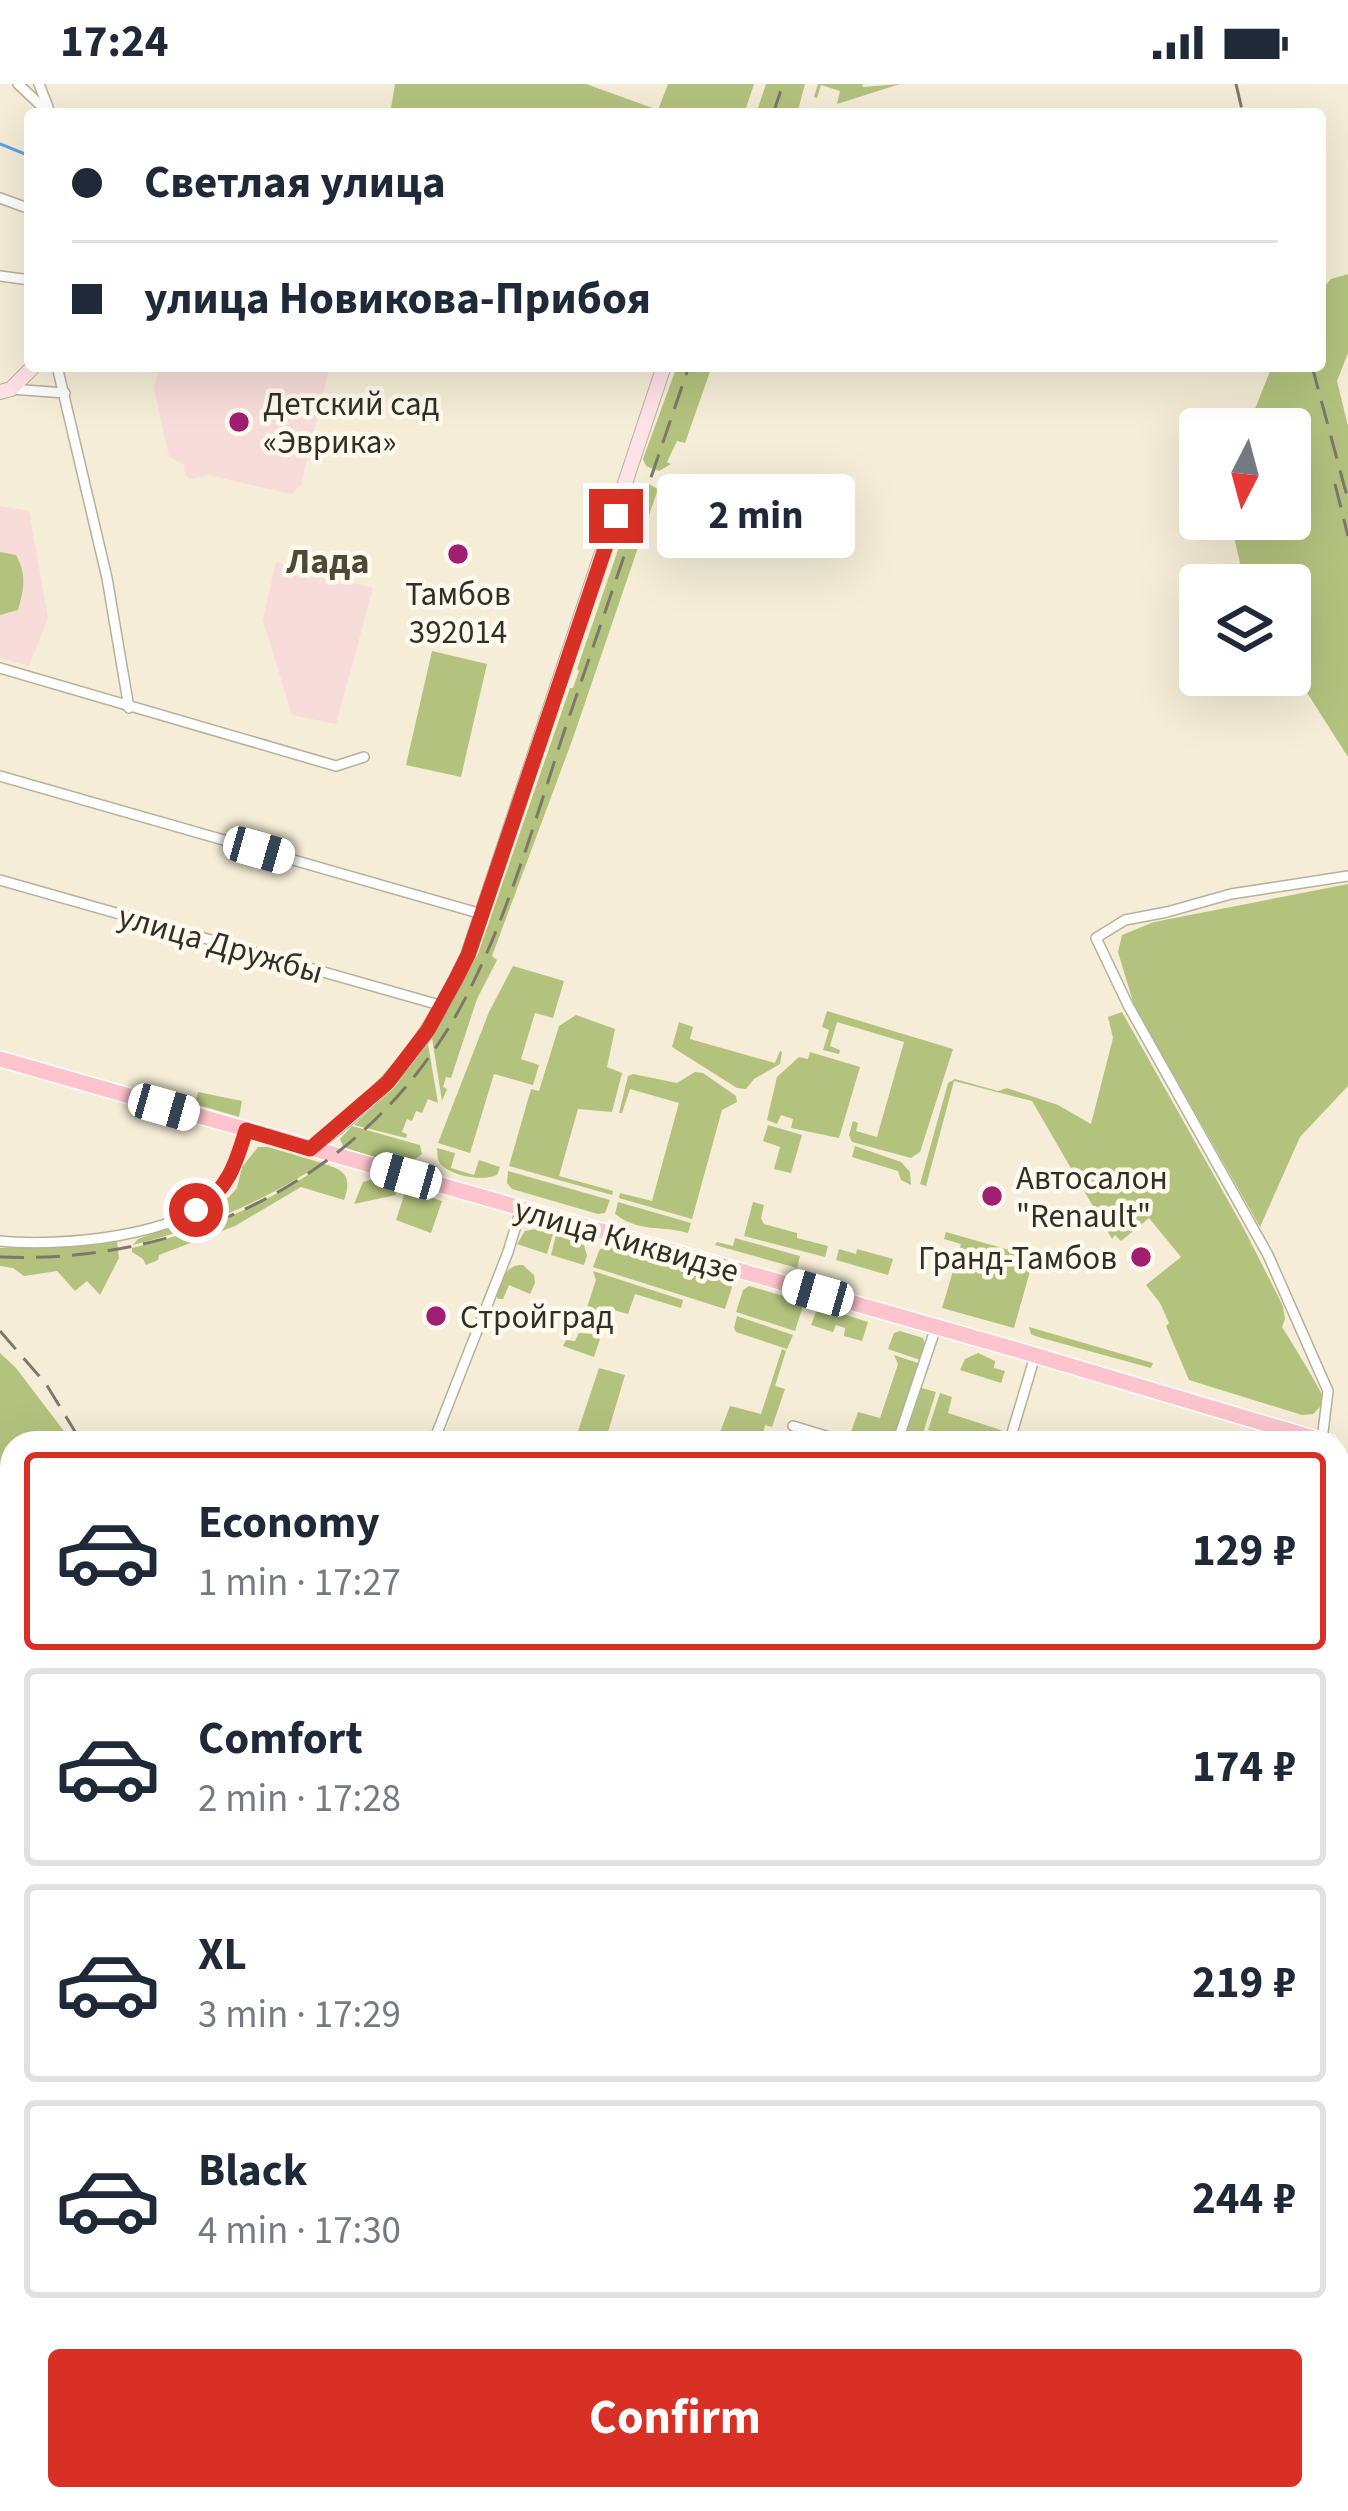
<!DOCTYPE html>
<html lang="en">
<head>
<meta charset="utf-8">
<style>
	body { margin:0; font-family:"Source Sans 3",sans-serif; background:#f6f6f7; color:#1f2937; height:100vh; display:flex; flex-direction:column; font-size:45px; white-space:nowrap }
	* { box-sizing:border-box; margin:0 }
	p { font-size:39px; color:#747a83 }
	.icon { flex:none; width:66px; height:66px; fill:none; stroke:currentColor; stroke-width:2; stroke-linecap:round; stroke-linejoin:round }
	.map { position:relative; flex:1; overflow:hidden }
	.panel { position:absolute; left:0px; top:1347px; width:1350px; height:1080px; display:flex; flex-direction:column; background:#fff; border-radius:36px 36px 0 0; box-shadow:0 12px 48px #0002 }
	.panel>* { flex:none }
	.top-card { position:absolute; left:24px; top:24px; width:1302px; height:264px; border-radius:12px; box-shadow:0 12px 48px #0002; display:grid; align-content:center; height:264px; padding:0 48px; background:#fff }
	.needle { width:78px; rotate:186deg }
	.tools { position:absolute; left:1179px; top:324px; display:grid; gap:24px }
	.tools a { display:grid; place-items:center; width:132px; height:132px; border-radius:12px; background:#fff; box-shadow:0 12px 48px #0002; font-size:60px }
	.end { position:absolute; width:54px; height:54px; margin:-27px; border:15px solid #d93025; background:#fff; box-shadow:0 0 0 6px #fff }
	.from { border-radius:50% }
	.bubble { position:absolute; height:84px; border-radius:12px; background:#fff; box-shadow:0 12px 48px #0002; font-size:39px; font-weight:700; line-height:84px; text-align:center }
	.car { position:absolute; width:36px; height:72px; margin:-36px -18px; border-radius:15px; box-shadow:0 0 9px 3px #0007; background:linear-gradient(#fff 24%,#345 0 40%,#fff 0 76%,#345 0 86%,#fff 0) }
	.top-card b { display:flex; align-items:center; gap:42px; height:114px; font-size:45px }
	.top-card b+b { border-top:3px solid #e0e1e3 }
	.top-card i { width:30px; height:30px; background:#1f2937 }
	ul { padding:21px 0 0; list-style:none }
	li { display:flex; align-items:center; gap:36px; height:198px; margin:0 24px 18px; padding:0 24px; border:6px solid #e0e1e3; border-radius:12px }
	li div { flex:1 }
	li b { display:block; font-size:45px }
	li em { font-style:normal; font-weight:700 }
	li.active { border-color:#d93025 }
	li>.icon { width:108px; height:108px; stroke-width:1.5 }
	.primary-button { display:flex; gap:24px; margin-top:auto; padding:24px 48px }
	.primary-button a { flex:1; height:138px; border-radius:12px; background:#d93025; color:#fff; font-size:48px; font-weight:700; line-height:138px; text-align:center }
	.status { display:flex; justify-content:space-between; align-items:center; height:84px; padding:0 60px; background:#fff; direction:ltr }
	.status svg { height:33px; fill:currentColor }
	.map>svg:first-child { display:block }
	.education { fill:#f7dcd9 }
	.green { fill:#b3c37e }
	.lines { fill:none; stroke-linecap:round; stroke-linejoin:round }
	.stream { stroke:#5ca1e4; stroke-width:3 }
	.street-casing { stroke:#b7b09b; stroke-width:12 }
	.secondary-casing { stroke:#b7b09b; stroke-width:16 }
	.primary-casing { stroke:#fff; stroke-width:18 }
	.street { stroke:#fff; stroke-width:9 }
	.secondary { stroke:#fee2e7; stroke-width:14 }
	.primary { stroke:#fdc4ce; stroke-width:15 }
	.rail { stroke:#7d786b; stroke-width:3; stroke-dasharray:24 12; stroke-linecap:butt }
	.route { stroke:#d93025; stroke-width:15 }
	.poi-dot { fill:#a01f71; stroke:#fffaed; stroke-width:4.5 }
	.labels { text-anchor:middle; stroke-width:9; stroke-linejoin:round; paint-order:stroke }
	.poi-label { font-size:33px; fill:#322f27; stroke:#fffaed; text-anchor:start }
	.street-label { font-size:33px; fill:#322f27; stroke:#fffaed }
	.neighbourhood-label { font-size:36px; font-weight:bold; fill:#4e4835; stroke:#fffaed }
</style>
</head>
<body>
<div class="status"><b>17:24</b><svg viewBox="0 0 49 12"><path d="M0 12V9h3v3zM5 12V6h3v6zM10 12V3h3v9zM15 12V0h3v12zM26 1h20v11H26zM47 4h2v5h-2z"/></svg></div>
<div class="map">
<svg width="1348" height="2427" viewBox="0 0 1348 2427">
	<rect width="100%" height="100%" fill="#f5edd7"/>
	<g class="education">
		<polygon points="159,282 317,282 329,285 301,401 291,410 209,391 190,395 185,390 184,381 169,372 154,305"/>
		<polygon points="0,422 29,427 48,534 29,582 0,574"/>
		<polygon points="276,478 373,504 336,640 292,631 263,536"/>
	</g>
	<g class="green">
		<polygon points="395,0 586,0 658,26 668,0 754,0 744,30 390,30"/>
		<polygon points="766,0 805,0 797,30 756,30"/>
		<polygon points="818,0 862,0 863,3 900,0 837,20 840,7 821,1 817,14 814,13"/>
		<polygon points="1348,190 1348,269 1337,297 1348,342 1348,673 1290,582 1290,501 1245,501 1230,435 1290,435 1290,345 1247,345 1272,282 1320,282 1320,208 1331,195"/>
		<polygon points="677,282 712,282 685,359 677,357 667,378 671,380 659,387 646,382 643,375"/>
		<polygon points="647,399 658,405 573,654 492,872 497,876 477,915 451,994 446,993 443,1003 447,1005 442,1017 432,954 478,870 570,604 573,604 579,587 577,585 640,402"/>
		<path d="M0 468 16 471C27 491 24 504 18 526L0 531Z"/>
		<polygon points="432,567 487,580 461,693 406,681"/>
		<polygon points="1348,800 1348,1002 1300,1053 1260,1143 1134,921 1118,868 1122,851 1154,838"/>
		<polygon points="513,882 564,897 553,934 535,929 521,975 539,981 533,1001 494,990 470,1069 438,1059 489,928"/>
		<polygon points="827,927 953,965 920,1068 911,1074 852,1058 849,1051 853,1037 858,1039 856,1047 877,1053 904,958 837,938 830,962 840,966 839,970 823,966 829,946 822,943"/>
		<path d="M1122 928 1243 1143 1283 1222 1285 1235 1282 1243C1288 1252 1323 1309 1323 1313 1323 1322 1319 1324 1313 1330L1302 1331 1189 1296 1166 1242 1169 1239 1160 1219 1146 1201 1181 1173 1149 1134 1121 1157 1115 1151 1112 1155 1032 1017 954 997 926 1102 920 1100 948 999 955 995 998 1007 1007 1004 1058 1021 1091 1040 1113 954 1108 933Z"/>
		<polygon points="576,931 615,945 607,983 622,989 612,1028 578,1025 559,1092 613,1107 612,1111 509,1082 531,1005 539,1007 559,942"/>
		<polygon points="679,938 693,943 690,955 775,979 780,967 782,968 780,980 754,995 746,1005 737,1004 672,963"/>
		<polygon points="428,960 438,1019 428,1015 422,1029 416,1027 412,1037 407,1035 402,1048 407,1050 406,1054 354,1041 394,1004"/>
		<polygon points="810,968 860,983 839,1054 791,1044 793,1035 781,1031 777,1040 767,1036 777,993 799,973 808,975"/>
		<polygon points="695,988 703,989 736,1012 737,1018 722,1026 692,1135 619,1114 620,1109 652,1117 679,1019 630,1005 622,1029 619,1029 628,992 633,990 677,999"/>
		<polygon points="198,1008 242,1017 239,1033 195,1020"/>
		<polygon points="768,1041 802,1051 791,1089 774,1085 780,1063 763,1057"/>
		<path d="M352 1042 420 1061 422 1070C402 1088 373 1072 349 1065L343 1062 340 1055Z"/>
		<polygon points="855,1062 901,1078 910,1088 911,1101 901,1096 898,1087 852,1073"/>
		<path d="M258 1063H268L322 1079C263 1118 201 1144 133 1161L138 1155 191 1136 229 1113 237 1104 242 1083Z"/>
		<path d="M437 1064 455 1069 451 1084 474 1091 479 1076 500 1083 497 1091C483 1097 457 1093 444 1083 436 1077 438 1072 437 1064Z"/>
		<path d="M324 1080C346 1086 352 1094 344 1116L301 1103 235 1142 159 1171 158 1176 146 1181 143 1175 132 1168V1164C201 1148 266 1121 324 1080Z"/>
		<polygon points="508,1087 610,1116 605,1129 598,1130 512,1105 507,1099"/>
		<polygon points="376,1094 394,1101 396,1111 354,1120 363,1098"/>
		<polygon points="406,1105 442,1117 431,1149 396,1136"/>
		<path d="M618 1118 691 1139 688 1149C662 1141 639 1149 615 1130Z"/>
		<polygon points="753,1118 764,1121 761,1134 764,1140 797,1149 797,1154 828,1162 825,1173 744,1152"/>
		<polygon points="536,1145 553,1150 547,1170 517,1160 525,1147"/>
		<polygon points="946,1148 1034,1173 1014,1244 942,1224 961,1160 944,1155"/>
		<polygon points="556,1151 584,1161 587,1172 584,1181 551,1171"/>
		<polygon points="735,1154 800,1172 797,1184 715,1161 717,1158 733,1162"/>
		<polygon points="117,1157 119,1174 100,1211 87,1197 75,1207 57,1187 24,1192 13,1184 0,1182 0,1164 85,1161"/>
		<polygon points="606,1159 729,1197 732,1203 725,1225 593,1183 599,1167"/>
		<polygon points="839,1165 856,1170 857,1165 893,1175 888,1191 836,1176"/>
		<path d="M523 1181 534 1191 535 1199 530 1210 509 1201 503 1215H498L496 1212C502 1198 504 1180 523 1181Z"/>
		<polygon points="593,1187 683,1216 681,1224 635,1210 628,1230 610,1225 594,1273 563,1262 566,1256 575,1257 579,1249 593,1250 595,1244 582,1238 596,1196"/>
		<polygon points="749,1202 801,1217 803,1222 795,1247 736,1228 743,1206"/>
		<polygon points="824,1224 868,1238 862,1257 844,1252 845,1244 836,1241 833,1248 811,1241 816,1228"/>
		<polygon points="737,1232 793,1251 787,1265 736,1248 734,1244"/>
		<polygon points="1029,1243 1153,1279 1151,1284 1038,1253 1031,1250"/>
		<polygon points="900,1247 923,1254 925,1261 920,1276 888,1265 894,1249"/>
		<polygon points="782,1265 786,1267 775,1302 785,1305 772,1343 765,1341 761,1359 716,1359 730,1322 761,1330"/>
		<polygon points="0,1269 16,1284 73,1359 12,1359 12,1436 0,1436"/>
		<polygon points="978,1269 995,1277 994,1284 1005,1287 1001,1299 960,1286 965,1275"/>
		<polygon points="894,1271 918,1279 892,1359 878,1359 851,1348 858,1328 880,1334 898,1280"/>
		<polygon points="599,1284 625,1291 606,1355 616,1359 574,1359"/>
		<polygon points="918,1303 936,1308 920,1359 901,1359"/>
		<polygon points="940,1309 952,1313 948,1329 1001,1346 998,1356 1002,1359 969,1359 928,1346"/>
		<polygon points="1342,1385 1348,1386 1348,1467 1338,1463 1338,1386"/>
		<polygon points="1338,1501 1348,1504 1348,1755 1338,1752"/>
		<polygon points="365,2415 394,2415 414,2427 355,2427 358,2419"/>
		<path d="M562 2415H594L580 2427H519C532 2421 550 2424 562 2415Z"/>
	</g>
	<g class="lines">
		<polyline class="stream" points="0,60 30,72"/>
		<defs>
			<g id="street">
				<polyline points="18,0 50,30"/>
				<polyline points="39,0 48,23"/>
				<polyline points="0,114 30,125"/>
				<polyline points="0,192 30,196"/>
				<polyline points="57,282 107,494 129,624"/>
				<polyline points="11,305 65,309"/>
				<polyline points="0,584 336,682 364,673"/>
				<polyline points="0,692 482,830"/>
				<polyline points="0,796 443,922"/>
				<path d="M0 1157C56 1163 183 1154 221 1106 235 1089 240 1067 246 1046"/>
				<polyline points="793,1342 849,1359"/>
				<polyline points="1322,1356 1328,1307 1268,1171 1128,921 1096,854 1125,836 1167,828 1231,810 1348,792"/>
				<polyline points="433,1359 508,1168 521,1125"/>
				<polyline points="897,1359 936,1243"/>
				<polyline points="1009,1359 1035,1272"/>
				<polyline points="0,1928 12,1928"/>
				<polyline points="0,2390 12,2272"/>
				<polyline points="1259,2415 1282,2427"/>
				<polyline points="297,2427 300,2415"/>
			</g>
			<g id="secondary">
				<polyline points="0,308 11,305 34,282"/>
				<path d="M310 1065C337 1043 365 1023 388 997 423 960 446 917 468 871L664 282"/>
			</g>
			<polyline id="primary" points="0,975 1014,1265 1330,1359"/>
		</defs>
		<use href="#street" class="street-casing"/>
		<use href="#secondary" class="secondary-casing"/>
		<use href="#primary" class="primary-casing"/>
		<use href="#street" class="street"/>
		<use href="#secondary" class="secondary"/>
		<use href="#primary" class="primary"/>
		<g class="rail">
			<polyline points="1236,0 1243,30"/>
			<polyline points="773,30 783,0"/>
			<polyline points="1312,282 1348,416"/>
			<polyline points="1335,400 1348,452"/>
			<path d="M0 1173C197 1181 380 1085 469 907 508 830 536 734 563 651 605 528 647 405 689 282"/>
			<polyline points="0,1247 46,1300 82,1359"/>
			<polyline points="0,2422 12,2387"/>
			<polyline points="24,2427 26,2415"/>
		</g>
	</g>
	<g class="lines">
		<path class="route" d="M196 1126C227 1107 236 1080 246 1046L310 1065 388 998 428 946 456 895 468 871 616 432"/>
	</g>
	<g class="poi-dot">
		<circle cx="239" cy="338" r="12"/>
		<circle cx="458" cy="470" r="12"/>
		<circle cx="992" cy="1112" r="12"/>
		<circle cx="1141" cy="1173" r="12"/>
		<circle cx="436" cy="1232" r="12"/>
	</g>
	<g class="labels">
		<g class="poi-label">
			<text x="263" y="331">Детский сад<tspan x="263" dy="38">«Эврика»</tspan></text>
			<text x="458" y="521" text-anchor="middle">Тамбов<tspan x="458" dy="38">392014</tspan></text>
			<text x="1016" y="1105">Автосалон<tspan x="1016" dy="38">"Renault"</tspan></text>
			<text x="1117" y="1185" text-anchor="end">Гранд-Тамбов</text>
			<text x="460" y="1244">Стройград</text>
		</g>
		<g class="street-label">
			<text transform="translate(221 859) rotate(16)" y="12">улица Дружбы</text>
			<text transform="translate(627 1155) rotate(16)" y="12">улица Киквидзе</text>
		</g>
		<g class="neighbourhood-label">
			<text x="328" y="489">Лада</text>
		</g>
	</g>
</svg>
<div class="tools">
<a><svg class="needle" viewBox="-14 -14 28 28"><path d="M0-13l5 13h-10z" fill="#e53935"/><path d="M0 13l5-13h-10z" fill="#747a83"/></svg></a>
<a><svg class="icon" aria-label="layers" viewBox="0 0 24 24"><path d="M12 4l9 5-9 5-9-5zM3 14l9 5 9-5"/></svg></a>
</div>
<i class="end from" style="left:196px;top:1126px"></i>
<i class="end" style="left:616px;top:432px"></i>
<div class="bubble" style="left:657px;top:390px;width:198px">2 min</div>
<i class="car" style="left:259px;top:766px;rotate:106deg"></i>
<i class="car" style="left:164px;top:1023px;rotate:106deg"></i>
<i class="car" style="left:406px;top:1092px;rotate:286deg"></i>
<i class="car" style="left:818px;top:1209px;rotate:286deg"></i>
<div class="top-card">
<b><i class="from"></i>Светлая улица</b>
<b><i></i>улица Новикова-Прибоя</b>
</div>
<section class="panel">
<ul>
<li class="active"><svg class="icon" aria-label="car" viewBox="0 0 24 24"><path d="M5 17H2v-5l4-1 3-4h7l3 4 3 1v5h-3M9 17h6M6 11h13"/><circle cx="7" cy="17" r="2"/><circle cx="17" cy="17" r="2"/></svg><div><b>Economy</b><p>1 min · 17:27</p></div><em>129 ₽</em></li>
<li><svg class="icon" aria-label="car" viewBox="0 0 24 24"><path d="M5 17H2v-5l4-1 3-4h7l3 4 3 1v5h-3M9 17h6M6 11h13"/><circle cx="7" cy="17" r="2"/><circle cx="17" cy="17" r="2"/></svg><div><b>Comfort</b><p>2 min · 17:28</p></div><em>174 ₽</em></li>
<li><svg class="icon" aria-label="car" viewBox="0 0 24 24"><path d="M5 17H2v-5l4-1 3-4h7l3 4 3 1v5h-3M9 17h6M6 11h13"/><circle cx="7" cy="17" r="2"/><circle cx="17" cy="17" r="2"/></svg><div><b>XL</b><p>3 min · 17:29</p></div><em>219 ₽</em></li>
<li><svg class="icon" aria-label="car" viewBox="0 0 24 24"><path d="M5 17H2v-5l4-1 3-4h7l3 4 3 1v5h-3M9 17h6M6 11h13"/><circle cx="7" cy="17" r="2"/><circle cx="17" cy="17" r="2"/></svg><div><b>Black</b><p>4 min · 17:30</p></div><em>244 ₽</em></li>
</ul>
<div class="primary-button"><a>Confirm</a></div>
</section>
</div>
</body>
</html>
